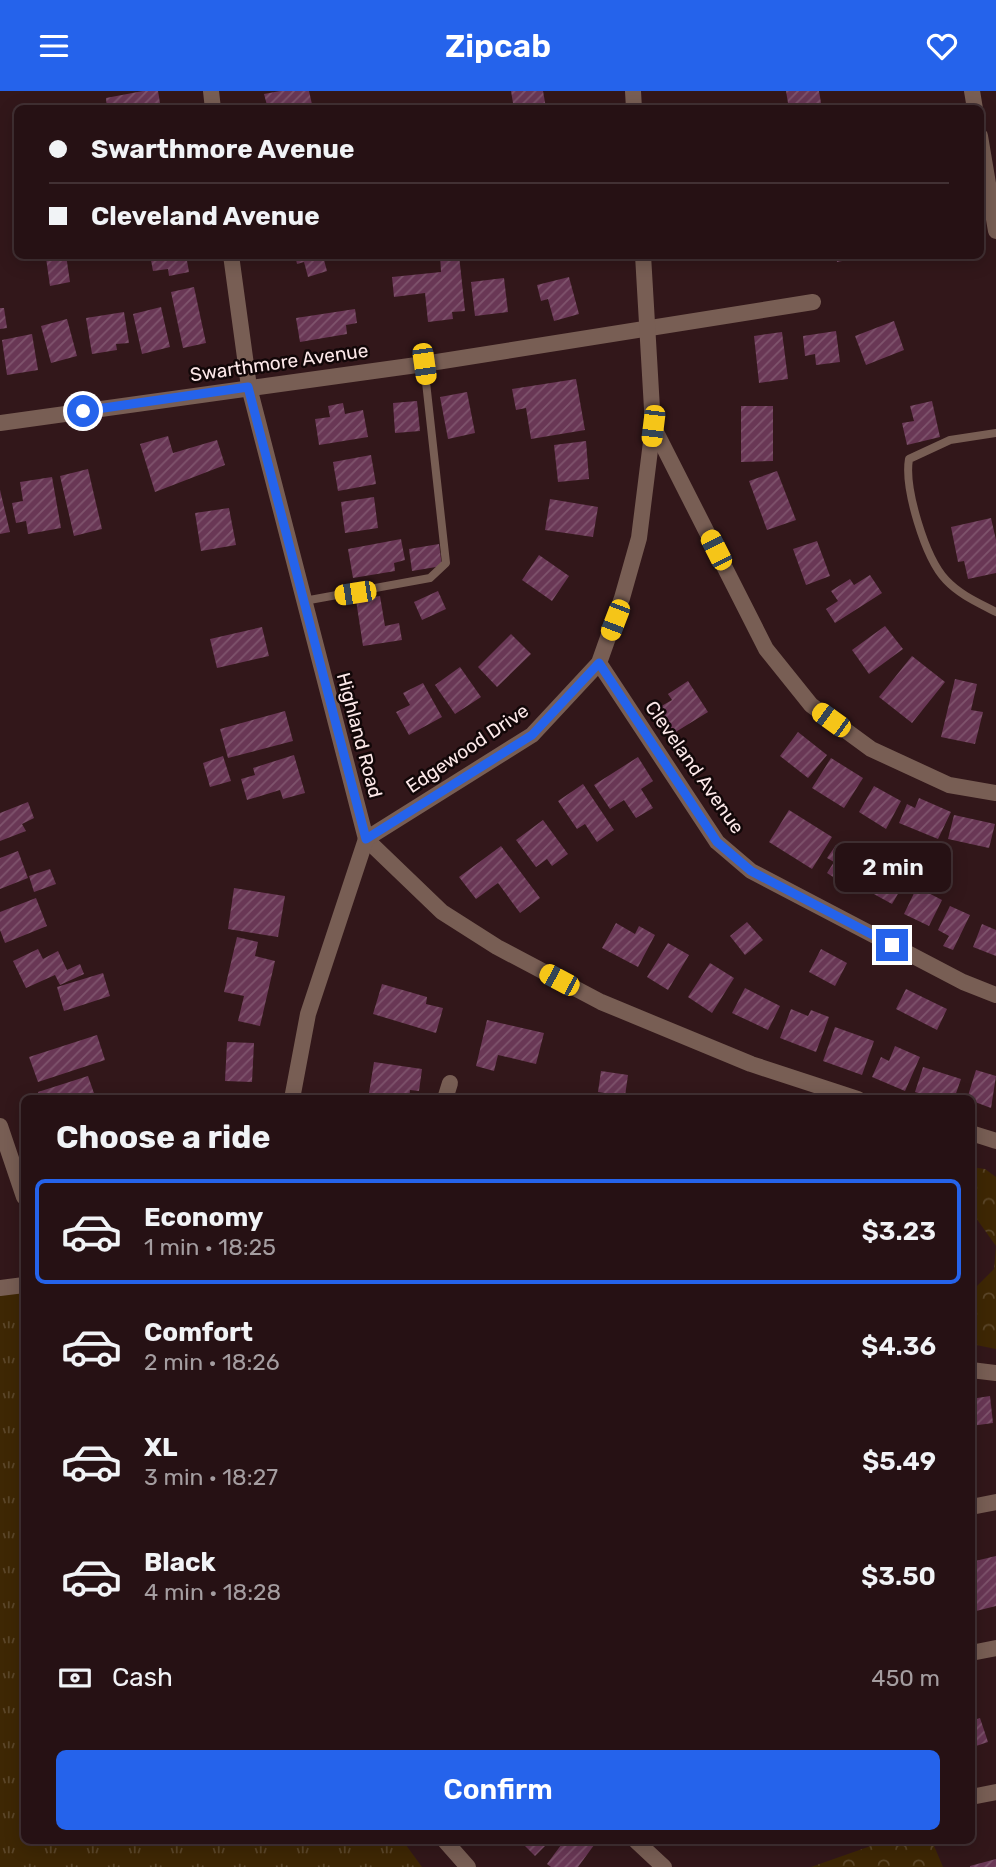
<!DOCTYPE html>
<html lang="en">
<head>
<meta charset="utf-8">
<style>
	body { margin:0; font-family:Rubik,sans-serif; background:#321f22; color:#f1f3f6; height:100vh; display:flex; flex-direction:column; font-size:26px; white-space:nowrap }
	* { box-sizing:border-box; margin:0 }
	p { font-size:23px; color:#a49da0 }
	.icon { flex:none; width:38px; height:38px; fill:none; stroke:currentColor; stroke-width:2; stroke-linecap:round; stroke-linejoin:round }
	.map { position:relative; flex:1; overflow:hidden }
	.drawer { position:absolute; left:21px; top:1004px; width:954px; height:749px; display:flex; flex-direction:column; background:#261114; border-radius:10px; box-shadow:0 4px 18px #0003,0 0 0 2px #423134 }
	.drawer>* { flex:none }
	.guide { position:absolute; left:14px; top:14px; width:970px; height:154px; border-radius:10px; box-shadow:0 4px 18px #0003,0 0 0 2px #423134; display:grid; align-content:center; height:154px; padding:0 35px; background:#261114 }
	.end { position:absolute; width:32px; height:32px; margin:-16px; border:9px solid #2563eb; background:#fff; box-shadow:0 0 0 4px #fff }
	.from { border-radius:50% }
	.bubble { position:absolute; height:49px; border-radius:10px; background:#261114; box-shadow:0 4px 18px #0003,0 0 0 2px #423134; font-size:23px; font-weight:600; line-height:49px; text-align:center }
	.car { position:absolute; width:21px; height:42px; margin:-21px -10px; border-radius:9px; box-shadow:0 0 5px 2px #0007; background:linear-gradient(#f5c518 24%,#345 0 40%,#f5c518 0 76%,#345 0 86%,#f5c518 0) }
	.guide b { display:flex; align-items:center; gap:24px; height:66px; font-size:26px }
	.guide b+b { border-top:2px solid #423134 }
	.guide i { width:18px; height:18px; background:#f1f3f6 }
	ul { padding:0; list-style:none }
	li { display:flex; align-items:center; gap:21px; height:105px; margin:0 14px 10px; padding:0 21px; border:4px solid transparent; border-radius:10px }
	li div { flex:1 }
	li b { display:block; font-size:26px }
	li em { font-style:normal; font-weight:600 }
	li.selected { border-color:#2563eb }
	li>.icon { width:63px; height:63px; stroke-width:1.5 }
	h2 { padding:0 35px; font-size:32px; line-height:84px }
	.pay { display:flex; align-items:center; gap:18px; height:77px; padding:0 35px; font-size:26px }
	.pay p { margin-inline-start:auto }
	.button { display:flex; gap:14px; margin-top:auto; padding:14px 35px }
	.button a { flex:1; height:80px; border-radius:10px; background:#2563eb; color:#fff; font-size:28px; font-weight:600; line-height:80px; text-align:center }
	header { display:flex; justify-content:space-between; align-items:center; height:91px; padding:0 35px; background:#2563eb; color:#fff; font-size:32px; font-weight:600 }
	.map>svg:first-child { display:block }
	.forest { fill:url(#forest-crowns) }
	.park { fill:url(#park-tufts) }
	.building { fill:url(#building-hatch) }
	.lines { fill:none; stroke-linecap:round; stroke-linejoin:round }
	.lane { stroke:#785e54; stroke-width:8 }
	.street { stroke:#785e54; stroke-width:16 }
	.route { stroke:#2563eb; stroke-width:9 }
	.labels { text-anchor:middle; stroke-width:5; stroke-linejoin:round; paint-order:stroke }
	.street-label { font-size:19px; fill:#fce8e9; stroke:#120708 }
</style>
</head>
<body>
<header><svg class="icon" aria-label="menu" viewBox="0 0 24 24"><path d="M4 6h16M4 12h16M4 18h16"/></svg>Zipcab<svg class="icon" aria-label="heart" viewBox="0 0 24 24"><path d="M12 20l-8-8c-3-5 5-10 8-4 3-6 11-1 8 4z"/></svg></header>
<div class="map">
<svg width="996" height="1776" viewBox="0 0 996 1776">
	<defs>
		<pattern id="forest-crowns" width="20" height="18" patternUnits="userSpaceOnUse" patternTransform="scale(1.75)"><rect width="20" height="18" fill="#3e2704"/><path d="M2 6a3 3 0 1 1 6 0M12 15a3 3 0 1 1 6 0" fill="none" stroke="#5b4629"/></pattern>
		<pattern id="park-tufts" width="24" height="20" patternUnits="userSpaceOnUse" patternTransform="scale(1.75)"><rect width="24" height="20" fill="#3e2704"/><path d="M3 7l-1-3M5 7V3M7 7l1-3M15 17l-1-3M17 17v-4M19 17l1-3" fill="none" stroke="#5b4629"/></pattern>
		<pattern id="building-hatch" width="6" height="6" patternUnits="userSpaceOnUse" patternTransform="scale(1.75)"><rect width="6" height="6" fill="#693755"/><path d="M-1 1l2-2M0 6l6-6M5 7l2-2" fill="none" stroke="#7f546d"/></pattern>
	</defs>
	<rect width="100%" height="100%" fill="#32171a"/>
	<g class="forest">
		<polygon points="971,1076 985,1078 996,1086 996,1258 971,1253 971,1201 994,1178 996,1155 971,1120"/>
		<polygon points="885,1750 932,1750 943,1776 811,1776"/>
	</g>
	<polygon class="park" points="24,1200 24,1750 403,1750 422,1776 0,1776 0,1203"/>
	<g class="building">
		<polygon points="143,0 158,0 161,18 107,18 106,7"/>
		<polygon points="280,0 309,0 313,18 268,18 264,3"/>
		<polygon points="511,0 543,0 546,17 514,18"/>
		<polygon points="786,0 819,0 822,18 789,18"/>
		<polygon points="980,119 984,142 980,143"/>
		<polygon points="66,164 70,191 50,195 46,167"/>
		<polygon points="150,164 186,164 189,181 169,185 168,178 153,180"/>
		<polygon points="295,164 340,164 340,165 324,169 327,180 308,186 304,171 297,173"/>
		<polygon points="440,164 459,164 465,220 452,221 453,228 428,231 425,202 394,206 392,186 441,181"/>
		<polygon points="836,164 863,164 863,166 837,171"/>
		<polygon points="569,186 579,223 554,230 548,208 541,210 537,194"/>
		<polygon points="504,187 508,221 475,225 471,191"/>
		<polygon points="194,196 206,252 183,257 171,201"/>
		<polygon points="161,216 170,256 142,263 133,223"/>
		<polygon points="0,217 4,217 7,237 0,238"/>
		<polygon points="355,218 357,232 346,234 347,243 300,251 296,227"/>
		<polygon points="124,221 129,252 116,253 117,259 92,263 86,227"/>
		<polygon points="67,228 77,265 51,272 41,235"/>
		<polygon points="894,230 904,259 866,274 855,245"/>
		<polygon points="836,240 840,271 816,274 815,263 805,265 803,245"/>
		<polygon points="782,241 788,288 759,292 754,245"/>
		<polygon points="32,243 38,279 7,284 2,249"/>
		<polygon points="576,288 585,339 531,348 526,317 516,319 512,298"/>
		<polygon points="467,301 475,342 448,348 440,306"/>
		<polygon points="417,310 420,340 395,342 393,312"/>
		<polygon points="932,310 940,346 907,354 902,332 914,330 910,315"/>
		<polygon points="343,312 345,323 363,319 368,346 319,354 315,328 330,326 328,315"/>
		<polygon points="741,315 773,315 773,370 741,371"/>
		<polygon points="168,345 173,362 217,349 225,374 155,401 140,353"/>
		<polygon points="586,350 589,388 558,391 554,354"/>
		<polygon points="371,364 376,393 338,400 333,371"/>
		<polygon points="88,378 102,438 74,445 60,385"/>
		<polygon points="777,380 796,429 767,439 749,390"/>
		<polygon points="52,386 61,437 28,443 26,430 16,432 12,412 23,410 20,391"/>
		<polygon points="0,399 10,441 0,443"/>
		<polygon points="374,406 378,437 345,442 341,411"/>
		<polygon points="550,408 598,416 593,446 545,439"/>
		<polygon points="229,417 236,454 201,460 195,422"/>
		<polygon points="991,427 996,449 996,482 968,488 964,470 958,471 951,436"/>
		<polygon points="401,448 405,469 394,472 395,480 353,487 348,458"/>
		<polygon points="817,450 830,485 806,494 793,458"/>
		<polygon points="439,453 442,475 412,480 409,458"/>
		<polygon points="539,464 569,485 552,510 522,489"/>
		<polygon points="870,484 882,502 835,532 826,518 838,510 831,500 850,488 854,494"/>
		<polygon points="438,500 446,518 422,529 414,511"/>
		<polygon points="380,505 385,535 399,532 402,549 363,555 356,509"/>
		<polygon points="885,535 903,558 869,583 852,559"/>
		<polygon points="262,536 269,565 217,577 210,548"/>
		<polygon points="511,543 531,563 497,596 478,576"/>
		<polygon points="912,565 945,591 912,632 879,606"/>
		<polygon points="460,576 481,606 455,623 435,594"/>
		<polygon points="955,588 977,593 971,619 983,621 975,653 941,646"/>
		<polygon points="688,590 708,621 674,642 658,617 672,609 668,603"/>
		<polygon points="423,592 442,626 409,644 396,621 410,614 403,602"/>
		<polygon points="285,620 293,650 228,667 220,638"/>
		<polygon points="798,641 827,664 808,687 780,665"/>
		<polygon points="294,664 305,702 283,708 280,699 247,709 241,688 255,684 253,677"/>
		<polygon points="223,665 231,690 210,696 203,672"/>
		<polygon points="638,666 653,690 641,698 653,717 636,727 624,709 610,718 594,694"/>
		<polygon points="831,667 863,687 844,717 812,697"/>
		<polygon points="583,693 614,739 597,751 585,733 577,738 558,710"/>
		<polygon points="874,695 901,710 886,738 859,721"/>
		<polygon points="919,707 951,721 938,748 899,732 907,713 915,717"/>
		<polygon points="28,711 34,727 22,733 26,740 0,750 0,722"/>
		<polygon points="789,719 832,746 812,778 769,751"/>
		<polygon points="954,724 995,733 989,757 948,748"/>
		<polygon points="543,729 568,763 552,775 547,768 536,776 516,749"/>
		<polygon points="836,754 869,775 853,799 827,782 834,771 827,767"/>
		<polygon points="501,755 540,807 520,822 498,792 476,808 459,786"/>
		<polygon points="18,760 28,787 0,798 0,767"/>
		<polygon points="888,772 909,784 892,813 872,802"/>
		<polygon points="50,778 56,793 34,801 29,785"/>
		<polygon points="917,796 942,809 929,835 904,823"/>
		<polygon points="234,797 285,805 278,846 228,838"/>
		<polygon points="36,807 47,835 5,852 0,839 0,821"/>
		<polygon points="950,815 970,824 953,859 943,855 949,845 938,839"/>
		<polygon points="747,831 763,849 745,864 730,845"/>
		<polygon points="616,832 635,843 639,835 655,844 638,876 602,857"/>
		<polygon points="982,833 996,839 996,865 973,856"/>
		<polygon points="237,846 258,851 255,865 275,870 260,935 238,930 244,905 224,901"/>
		<polygon points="668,852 689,864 668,899 647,886"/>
		<polygon points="38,858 43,868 58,860 67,879 80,873 84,883 60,894 55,884 26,897 13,870"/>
		<polygon points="821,858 847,872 835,895 809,881"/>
		<polygon points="710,872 734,887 712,922 688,906"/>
		<polygon points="103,882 110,905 64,920 57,896"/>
		<polygon points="382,893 427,906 426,913 443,917 436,942 373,923"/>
		<polygon points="745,897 780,915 768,939 732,922"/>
		<polygon points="906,898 947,918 937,939 896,918"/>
		<polygon points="791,918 808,925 811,919 829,926 816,961 780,947"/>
		<polygon points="487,929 544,942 536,973 498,964 494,980 476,975"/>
		<polygon points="835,936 874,950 862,984 823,970"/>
		<polygon points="97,944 105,969 38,991 29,966"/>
		<polygon points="227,951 254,952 252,991 225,990"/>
		<polygon points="895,955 920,966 905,1000 872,986 881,966 889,970"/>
		<polygon points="374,971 422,978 419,1000 410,999 409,1008 368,1008"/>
		<polygon points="923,976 961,988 954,1008 937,1008 915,1001"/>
		<polygon points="976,979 996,985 991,1017 967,1008"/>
		<polygon points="601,980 628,984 625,1005 598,1001"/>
		<polygon points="88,985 96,1008 41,1008 38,1001"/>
		<polygon points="990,1305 993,1332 971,1335 971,1308"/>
		<polygon points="996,1465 996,1515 976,1520 971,1498 971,1471"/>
		<polygon points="980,1627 988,1651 973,1656 971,1661 971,1630"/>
		<polygon points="520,1750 550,1750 535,1765"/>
		<polygon points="564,1750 597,1750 578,1776 551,1776 547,1773"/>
		<polygon points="996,1768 996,1776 970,1776 970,1775"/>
	</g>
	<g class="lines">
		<g class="lane">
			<path d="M996 342 950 349 909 368C904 397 925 467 946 489 960 504 979 512 996 521"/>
			<polyline points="304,510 430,487 446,472 424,273"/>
		</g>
		<g class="street">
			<polyline points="211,0 213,18"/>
			<polyline points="633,0 634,18"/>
			<polyline points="972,0 975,18"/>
			<polyline points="980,45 996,140"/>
			<polyline points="231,164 249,296 366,748 442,821 497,856 601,911 751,973 858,1008"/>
			<polyline points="0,332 424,273 813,211"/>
			<polyline points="653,335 766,558 811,614 871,658 949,694 996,702"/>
			<polyline points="599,572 717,751 751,780 963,891 996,904"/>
			<polyline points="292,1008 308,923 366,748 532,644 599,572 622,507 639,447 653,335 643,164"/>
			<polyline points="445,1008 450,992"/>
			<polyline points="0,1035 24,1106"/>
			<polyline points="971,1042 996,1050"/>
			<polyline points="0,1197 24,1194"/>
			<polyline points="971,1279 996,1282"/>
			<polyline points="971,1416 996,1411"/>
			<polyline points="971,1562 996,1557"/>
			<polyline points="971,1706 996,1701"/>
			<polyline points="445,1750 468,1776"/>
			<polyline points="636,1750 664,1776"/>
		</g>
	</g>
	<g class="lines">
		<polyline class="route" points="83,320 248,296 366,748 532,644 599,572 717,751 751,780 892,854"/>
	</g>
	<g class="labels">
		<g class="street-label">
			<text transform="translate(279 271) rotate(-8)" y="7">Swarthmore Avenue</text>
			<text transform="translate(360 644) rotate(75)" y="7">Highland Road</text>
			<text transform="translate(467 657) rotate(-34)" y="7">Edgewood Drive</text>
			<text transform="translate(695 676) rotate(55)" y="7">Cleveland Avenue</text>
		</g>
	</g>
</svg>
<i class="end from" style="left:83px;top:320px"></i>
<i class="end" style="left:892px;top:854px"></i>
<div class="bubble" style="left:835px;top:752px;width:116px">2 min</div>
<i class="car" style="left:424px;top:273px;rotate:172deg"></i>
<i class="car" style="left:653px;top:335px;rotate:187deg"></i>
<i class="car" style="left:716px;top:459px;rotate:333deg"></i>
<i class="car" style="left:355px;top:502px;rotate:261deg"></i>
<i class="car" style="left:615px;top:529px;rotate:201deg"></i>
<i class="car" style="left:831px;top:629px;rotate:306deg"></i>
<i class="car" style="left:559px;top:889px;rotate:298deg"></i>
<div class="guide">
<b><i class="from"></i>Swarthmore Avenue</b>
<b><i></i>Cleveland Avenue</b>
</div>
<section class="drawer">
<h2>Choose a ride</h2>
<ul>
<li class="selected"><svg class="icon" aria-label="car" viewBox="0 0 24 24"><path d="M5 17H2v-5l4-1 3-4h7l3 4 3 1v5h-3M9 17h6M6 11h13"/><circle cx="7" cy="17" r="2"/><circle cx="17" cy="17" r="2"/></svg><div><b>Economy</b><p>1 min · 18:25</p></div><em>$3.23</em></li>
<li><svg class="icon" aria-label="car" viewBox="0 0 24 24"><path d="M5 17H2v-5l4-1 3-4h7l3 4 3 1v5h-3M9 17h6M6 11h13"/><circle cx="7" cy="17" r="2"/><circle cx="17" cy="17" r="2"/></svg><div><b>Comfort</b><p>2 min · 18:26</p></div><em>$4.36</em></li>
<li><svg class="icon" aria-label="car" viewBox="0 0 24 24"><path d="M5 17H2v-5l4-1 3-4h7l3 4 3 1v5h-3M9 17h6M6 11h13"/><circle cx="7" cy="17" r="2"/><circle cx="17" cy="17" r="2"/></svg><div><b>XL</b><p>3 min · 18:27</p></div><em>$5.49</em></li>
<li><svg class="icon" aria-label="car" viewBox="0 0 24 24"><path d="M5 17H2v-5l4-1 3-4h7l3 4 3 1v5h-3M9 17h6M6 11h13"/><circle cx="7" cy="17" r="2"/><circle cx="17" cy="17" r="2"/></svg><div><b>Black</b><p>4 min · 18:28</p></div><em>$3.50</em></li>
</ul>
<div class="pay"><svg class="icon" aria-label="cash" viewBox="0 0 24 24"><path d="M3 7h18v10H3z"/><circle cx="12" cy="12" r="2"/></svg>Cash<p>450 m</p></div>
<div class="button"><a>Confirm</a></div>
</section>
</div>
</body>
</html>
